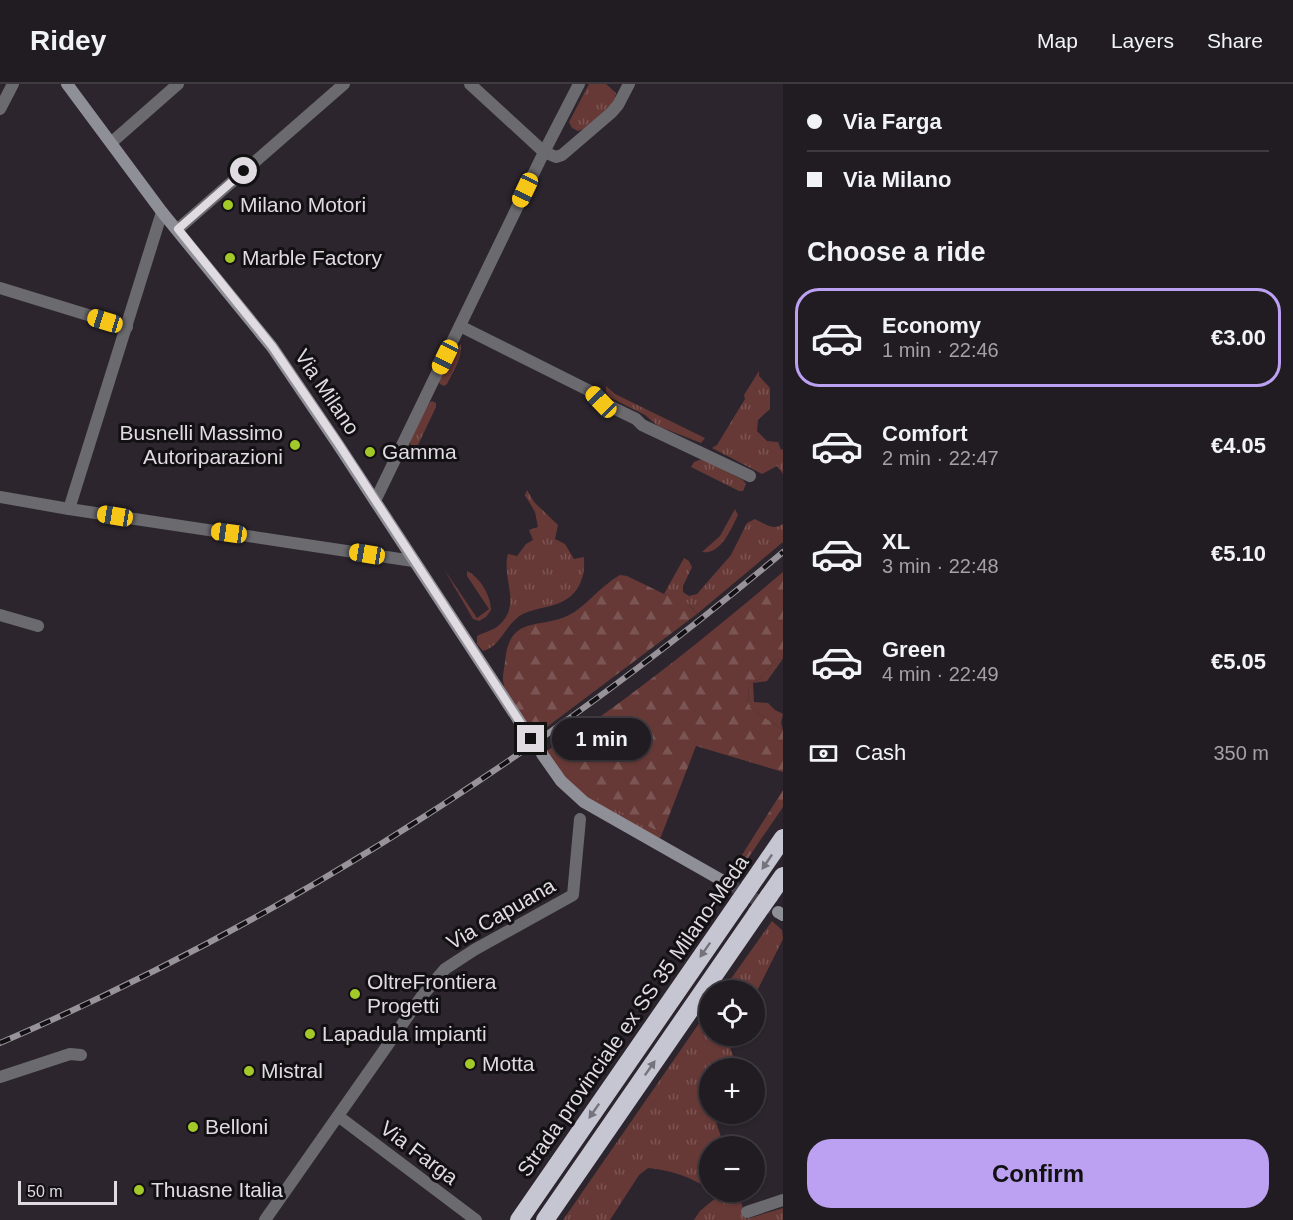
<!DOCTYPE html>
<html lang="en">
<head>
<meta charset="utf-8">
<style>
	body { margin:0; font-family:Helvetica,sans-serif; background:#2d292f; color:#f1f3f6; height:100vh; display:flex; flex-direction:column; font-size:22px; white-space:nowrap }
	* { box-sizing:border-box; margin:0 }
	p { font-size:20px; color:#a2a1a5 }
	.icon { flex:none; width:33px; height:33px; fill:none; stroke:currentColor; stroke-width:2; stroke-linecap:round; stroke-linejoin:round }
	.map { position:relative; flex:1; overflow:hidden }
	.panel { display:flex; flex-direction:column; background:#211c22; width:510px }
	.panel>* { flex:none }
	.banner { display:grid; align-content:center; height:132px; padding:0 24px; background:#211c22 }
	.tools { position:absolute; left:699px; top:896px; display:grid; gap:12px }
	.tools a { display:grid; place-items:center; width:66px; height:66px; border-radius:50%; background:#211c22; box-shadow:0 2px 4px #0004,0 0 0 2px #3e3a40; font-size:30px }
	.scale { position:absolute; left:18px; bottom:15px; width:99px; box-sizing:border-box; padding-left:6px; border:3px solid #dfdbe1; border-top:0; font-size:16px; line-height:21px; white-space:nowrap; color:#dfdbe1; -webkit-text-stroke:4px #131014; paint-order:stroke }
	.end { position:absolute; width:27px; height:27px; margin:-14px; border:8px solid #dfdbe1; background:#111; box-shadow:0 0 0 3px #111 }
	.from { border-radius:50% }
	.bubble { position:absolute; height:42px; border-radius:21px; background:#211c22; box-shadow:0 2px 4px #0004,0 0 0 2px #3e3a40; font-size:20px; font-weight:800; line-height:42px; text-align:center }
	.car { position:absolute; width:18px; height:36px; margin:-18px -9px; border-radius:8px; box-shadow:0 0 4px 2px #0007; background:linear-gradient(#f5c518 24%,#345 0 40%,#f5c518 0 76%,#345 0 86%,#f5c518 0) }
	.banner b { display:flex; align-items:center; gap:21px; height:57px; font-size:22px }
	.banner b+b { border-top:2px solid #3e3a40 }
	.banner i { width:15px; height:15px; background:#f1f3f6 }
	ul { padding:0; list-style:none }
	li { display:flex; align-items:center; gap:18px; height:99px; margin:0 12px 9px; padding:0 12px; border:3px solid transparent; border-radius:24px }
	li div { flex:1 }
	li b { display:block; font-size:22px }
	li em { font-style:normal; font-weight:800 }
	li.selected { border-color:#bca0f2 }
	li>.icon { width:54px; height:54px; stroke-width:1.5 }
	h2 { padding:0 24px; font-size:27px; line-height:72px }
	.pay { display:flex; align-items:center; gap:15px; height:66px; padding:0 24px; font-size:22px }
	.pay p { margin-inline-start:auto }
	.primary-button { display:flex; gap:12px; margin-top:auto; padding:12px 24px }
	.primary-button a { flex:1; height:69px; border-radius:24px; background:#bca0f2; color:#111; font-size:24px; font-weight:800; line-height:69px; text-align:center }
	header { display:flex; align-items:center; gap:36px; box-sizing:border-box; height:84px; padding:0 30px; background:#211c22; border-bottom:2px solid #3e3a40 }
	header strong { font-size:28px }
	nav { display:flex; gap:33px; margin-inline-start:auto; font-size:21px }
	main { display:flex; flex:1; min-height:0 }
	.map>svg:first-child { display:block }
	.grass { fill:url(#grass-tufts) }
	.forest { fill:url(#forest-firs) }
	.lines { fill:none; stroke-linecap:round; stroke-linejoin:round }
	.secondary-tunnel { stroke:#474049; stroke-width:12; stroke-dasharray:12 6; stroke-linecap:butt }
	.street { stroke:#6a6a6f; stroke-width:12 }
	.secondary { stroke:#8f8f98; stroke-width:12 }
	.highway { stroke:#c6c6d3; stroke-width:18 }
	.rail-casing { stroke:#98939a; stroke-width:6 }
	.rail { stroke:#131014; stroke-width:4; stroke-dasharray:11; stroke-linecap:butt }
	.highway-bridge { stroke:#c6c6d3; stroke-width:18 }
	.oneway { fill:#75747d }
	.route { stroke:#dfdbe1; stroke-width:8 }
	.poi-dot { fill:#a2c928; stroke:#131014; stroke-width:2 }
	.labels { text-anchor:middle; stroke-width:6; stroke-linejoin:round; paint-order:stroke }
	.poi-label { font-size:21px; fill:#dfdbe1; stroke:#131014; text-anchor:start }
	.street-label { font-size:21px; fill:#dfdbe1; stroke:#131014 }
</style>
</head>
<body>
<header>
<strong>Ridey</strong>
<nav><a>Map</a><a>Layers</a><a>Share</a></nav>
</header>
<main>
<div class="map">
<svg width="783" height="1136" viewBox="0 0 783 1136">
	<defs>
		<pattern id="grass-tufts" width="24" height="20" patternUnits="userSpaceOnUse" patternTransform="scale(1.5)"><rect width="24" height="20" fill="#663936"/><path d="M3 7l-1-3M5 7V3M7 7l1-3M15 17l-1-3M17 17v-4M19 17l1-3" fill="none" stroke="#7b5553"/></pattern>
		<pattern id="forest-firs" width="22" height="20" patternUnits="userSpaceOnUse" patternTransform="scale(1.5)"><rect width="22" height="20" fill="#663936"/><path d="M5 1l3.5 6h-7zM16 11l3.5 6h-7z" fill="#7b5553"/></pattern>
	</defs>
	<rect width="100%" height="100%" fill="#2c252e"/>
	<g class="grass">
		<polygon points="589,0 606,0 616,9 614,19 584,45 578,47 572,44 569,38"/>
		<path d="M461 259C463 273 453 288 447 300L444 302 440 300 439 297 453 270Z"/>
		<polygon points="759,287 759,292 770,304 770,325 758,336 757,347 767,357 778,358 781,366 783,365 783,390 777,382 762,390 712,364 717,361 745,315 744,311"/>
		<polygon points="606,302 615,310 705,354 701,359 658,342 645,331 609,313 606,307"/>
		<polygon points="432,317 436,319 436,323 417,363 414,364 410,360 411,354 429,319"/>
		<polygon points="702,375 743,396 746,400 743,407 739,407 691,383 694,378"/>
		<path d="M527 406 534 418 558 441 555 455 565 460 574 475 584 473C586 501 573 518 546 523 535 526 524 527 516 535 505 544 498 564 483 567L477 560V552C484 548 492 547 498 542 523 521 501 495 508 470L517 472 526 460 533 456 529 446 538 443 535 428 525 411Z"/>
		<path d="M735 425 738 431C731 445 721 471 702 468L720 452Z"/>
		<path d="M755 435C765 440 773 447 783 440V458L697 530C688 517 679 514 664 510L684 474 689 477 692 483 683 502V508L689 512 697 510 731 471 747 439Z"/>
		<path d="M444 485 477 534 489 525 467 492V487C480 493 491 512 491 526L486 533 479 537 473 535Z"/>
		<polygon points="776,575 782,576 767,597 753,599 754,618 768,619 775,626 783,630 781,639 783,646 749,623 748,600 760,595"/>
		<path d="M548 666C569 703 626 729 662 750L661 753 656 755 584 712 570 700 546 667Z"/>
		<polygon points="772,837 782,846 783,855 755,911 754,906 723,906"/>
		<path d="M709 925 710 951H732C727 964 733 972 740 984H710L709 1006 706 1008 709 1018 710 1029H713L724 1062H710L709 1105C691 1093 670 1086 648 1084L639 1091 610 1136H563Z"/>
		<polygon points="712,1107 738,1107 746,1135 783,1124 783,1136 694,1136 700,1127 718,1112"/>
	</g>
	<g class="forest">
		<path d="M783 488V574L782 576 776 575 760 595 748 600 749 623 783 646V688L696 662 662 750C623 727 571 707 548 666 558 660 569 655 579 648 650 598 717 544 783 488Z"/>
		<path d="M620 491 627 492 664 510 684 515 697 530 535 652 505 605C501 594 504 588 505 578 509 530 539 546 569 531 587 522 600 502 620 491Z"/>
		<polygon points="783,706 783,723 735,793 730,790"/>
	</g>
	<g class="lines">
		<polyline class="secondary-tunnel" points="730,801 778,828"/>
		<g class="street">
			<polyline points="470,0 544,68 556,73 562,71 611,29 618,21 629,0"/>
			<polyline points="0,25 13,0"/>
			<polyline points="112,58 178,0"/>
			<polyline points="178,145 344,0"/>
			<polyline points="0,204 127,243"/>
			<polyline points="460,242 592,308 601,318 636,335 642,341 750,392"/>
			<polyline points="0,413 69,425 413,477"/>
			<polyline points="375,417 544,68 579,0"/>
			<polyline points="69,425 162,128"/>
			<polyline points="0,531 38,542"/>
			<polyline points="0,993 70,970 81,971"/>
			<polyline points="338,1032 476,1136"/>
			<polyline points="747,1128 783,1116"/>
			<polyline points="265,1136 422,912 445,885 474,866 573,811 580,735"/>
		</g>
		<g class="secondary">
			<polyline points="67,0 162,128 272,263 337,359 531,655"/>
			<polyline points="542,670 561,697 584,718 730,801"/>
			<polyline points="778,828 783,831"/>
		</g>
		<g class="highway">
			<polyline points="750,802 783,754"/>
			<polyline points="769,812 783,792"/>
			<polyline points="519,1136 739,818"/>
			<polyline points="545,1136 757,829"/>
		</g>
		<defs>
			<path id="rail" d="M0 959C285 836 546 667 783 468"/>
		</defs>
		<use href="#rail" class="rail-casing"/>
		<use href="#rail" class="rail"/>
		<g class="highway-bridge">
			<polyline points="739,818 750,802"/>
			<polyline points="757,829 769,812"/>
		</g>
	</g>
	<defs><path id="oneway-solid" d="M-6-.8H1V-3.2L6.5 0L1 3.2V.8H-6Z" transform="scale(1.5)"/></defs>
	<g class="oneway">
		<use href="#oneway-solid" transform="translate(767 778) rotate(124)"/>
		<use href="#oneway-solid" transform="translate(705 866) rotate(125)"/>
		<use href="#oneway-solid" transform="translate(650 984) rotate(-55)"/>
		<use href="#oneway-solid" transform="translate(594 1027) rotate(125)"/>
	</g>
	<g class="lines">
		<polyline class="route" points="244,87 178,145 272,262 338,359 531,655"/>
	</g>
	<g class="poi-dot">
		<circle cx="228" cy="121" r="6"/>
		<circle cx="230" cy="174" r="6"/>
		<circle cx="295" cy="361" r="6"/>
		<circle cx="370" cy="368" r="6"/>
		<circle cx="355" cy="910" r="6"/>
		<circle cx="310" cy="950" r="6"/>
		<circle cx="470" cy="980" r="6"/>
		<circle cx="249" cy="987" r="6"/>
		<circle cx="193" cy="1043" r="6"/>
		<circle cx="139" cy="1106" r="6"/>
	</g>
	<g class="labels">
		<g class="poi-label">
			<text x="240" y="128">Milano Motori</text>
			<text x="242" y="181">Marble Factory</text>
			<text x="283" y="356" text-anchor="end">Busnelli Massimo<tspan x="283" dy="24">Autoriparazioni</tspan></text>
			<text x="382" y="375">Gamma</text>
			<text x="367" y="905">OltreFrontiera<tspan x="367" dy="24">Progetti</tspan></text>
			<text x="322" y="957">Lapadula impianti</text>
			<text x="482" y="987">Motta</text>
			<text x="261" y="994">Mistral</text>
			<text x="205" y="1050">Belloni</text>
			<text x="151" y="1113">Thuasne Italia</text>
		</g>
		<g class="street-label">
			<text transform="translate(327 308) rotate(56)" y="7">Via Milano</text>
			<text transform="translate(501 830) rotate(-30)" y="7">Via Capuana</text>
			<text transform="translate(633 932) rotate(-55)" y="7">Strada provinciale ex SS 35 Milano-Meda</text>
			<text transform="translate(419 1069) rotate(37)" y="7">Via Farga</text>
		</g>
	</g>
</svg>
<div class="tools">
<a><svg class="icon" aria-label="locate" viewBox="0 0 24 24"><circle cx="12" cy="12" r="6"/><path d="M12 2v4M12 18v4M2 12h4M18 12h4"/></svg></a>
<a>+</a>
<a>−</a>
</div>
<div class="scale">50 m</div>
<i class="end from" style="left:244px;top:87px"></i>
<i class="end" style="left:531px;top:655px"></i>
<div class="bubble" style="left:552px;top:634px;width:99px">1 min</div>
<i class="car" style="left:525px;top:106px;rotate:205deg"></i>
<i class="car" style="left:105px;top:237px;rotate:287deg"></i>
<i class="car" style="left:445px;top:273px;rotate:206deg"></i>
<i class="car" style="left:601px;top:318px;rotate:316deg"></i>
<i class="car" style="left:115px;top:432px;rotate:279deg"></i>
<i class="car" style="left:229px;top:449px;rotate:278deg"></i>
<i class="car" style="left:367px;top:470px;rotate:279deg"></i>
</div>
<section class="panel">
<div class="banner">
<b><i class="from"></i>Via Farga</b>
<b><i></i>Via Milano</b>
</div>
<h2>Choose a ride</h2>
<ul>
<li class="selected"><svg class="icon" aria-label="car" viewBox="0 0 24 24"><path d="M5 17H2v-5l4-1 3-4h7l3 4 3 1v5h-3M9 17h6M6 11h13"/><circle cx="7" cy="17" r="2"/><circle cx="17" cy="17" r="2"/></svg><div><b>Economy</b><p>1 min · 22:46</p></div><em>€3.00</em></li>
<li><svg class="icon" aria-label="car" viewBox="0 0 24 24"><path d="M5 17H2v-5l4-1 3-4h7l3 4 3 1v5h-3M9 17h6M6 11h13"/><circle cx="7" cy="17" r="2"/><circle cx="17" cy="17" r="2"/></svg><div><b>Comfort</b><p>2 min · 22:47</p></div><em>€4.05</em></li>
<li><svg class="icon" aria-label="car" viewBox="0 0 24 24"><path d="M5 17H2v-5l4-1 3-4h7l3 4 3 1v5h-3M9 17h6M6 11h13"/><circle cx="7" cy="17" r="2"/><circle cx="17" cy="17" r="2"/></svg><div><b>XL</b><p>3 min · 22:48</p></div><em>€5.10</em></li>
<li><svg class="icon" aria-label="car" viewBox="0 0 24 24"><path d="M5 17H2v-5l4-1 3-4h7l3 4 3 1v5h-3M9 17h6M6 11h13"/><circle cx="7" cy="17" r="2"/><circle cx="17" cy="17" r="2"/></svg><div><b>Green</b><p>4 min · 22:49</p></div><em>€5.05</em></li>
</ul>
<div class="pay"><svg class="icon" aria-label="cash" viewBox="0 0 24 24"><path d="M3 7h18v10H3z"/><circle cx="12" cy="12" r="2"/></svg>Cash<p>350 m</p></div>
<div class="primary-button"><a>Confirm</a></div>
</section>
</main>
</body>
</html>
